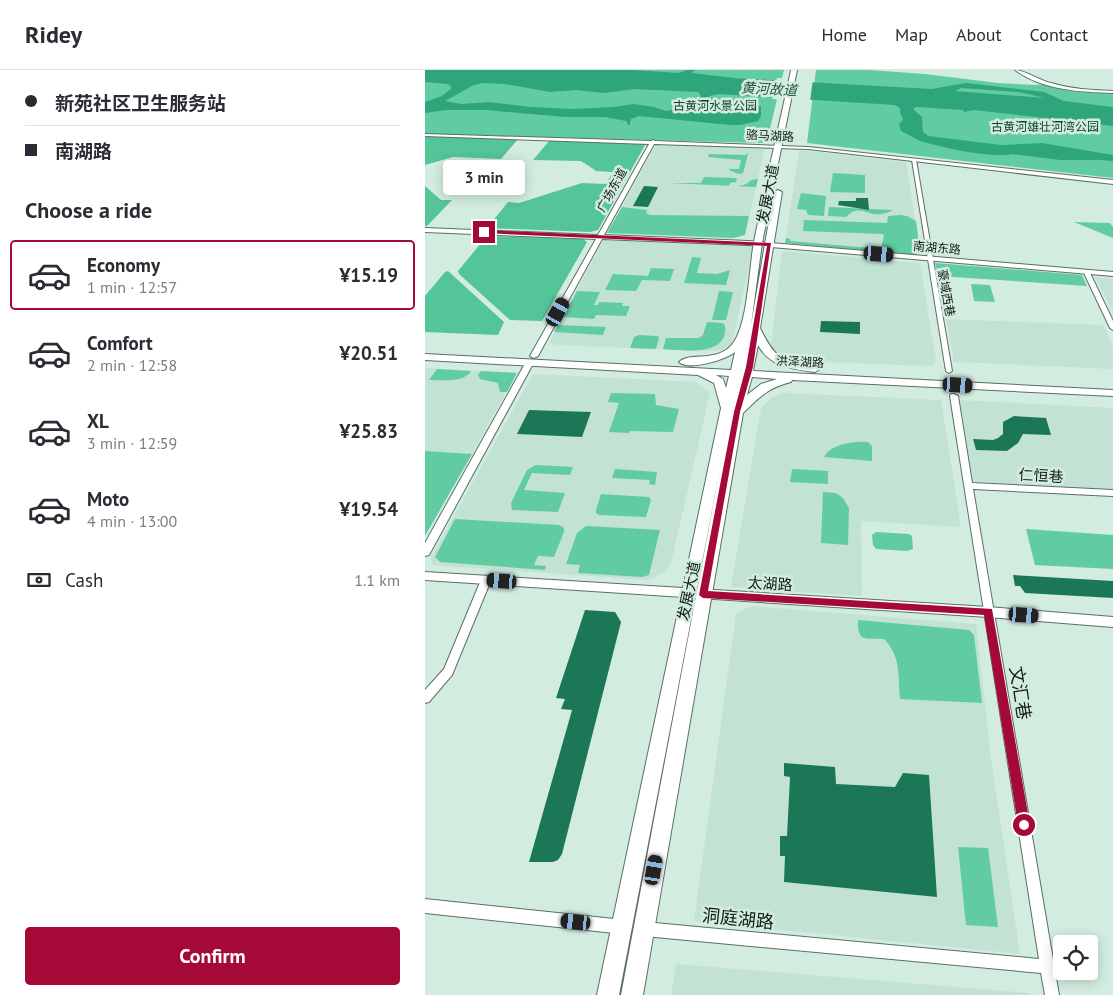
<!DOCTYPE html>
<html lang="en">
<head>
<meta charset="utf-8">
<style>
	body { margin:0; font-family:"PT Sans","Noto Sans SC",sans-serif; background:#f2f2f3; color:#2b2b33; height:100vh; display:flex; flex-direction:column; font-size:19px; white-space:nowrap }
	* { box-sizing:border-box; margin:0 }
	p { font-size:16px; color:#7c7c81 }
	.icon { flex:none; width:28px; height:28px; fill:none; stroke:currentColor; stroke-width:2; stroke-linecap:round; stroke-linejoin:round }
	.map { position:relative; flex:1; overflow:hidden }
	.sheet { display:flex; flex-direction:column; background:#fff; width:425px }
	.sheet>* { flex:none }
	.banner { display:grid; align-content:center; height:110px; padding:0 25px; background:#fff }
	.buttons { position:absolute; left:628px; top:865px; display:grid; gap:10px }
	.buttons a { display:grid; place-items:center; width:45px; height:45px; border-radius:5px; background:#fff; box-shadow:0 2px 12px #0003; font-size:25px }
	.end { position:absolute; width:22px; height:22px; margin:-11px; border:6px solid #a50937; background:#fff; box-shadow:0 0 0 2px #fff }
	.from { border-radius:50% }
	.bubble { position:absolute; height:35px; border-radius:5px; background:#fff; box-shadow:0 2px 12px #0003; font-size:16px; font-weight:600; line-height:35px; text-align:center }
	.car { position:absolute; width:15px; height:30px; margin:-15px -8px; border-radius:6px; box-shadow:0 0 4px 1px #0007; background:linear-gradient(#222 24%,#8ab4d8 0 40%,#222 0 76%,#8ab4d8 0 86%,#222 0) }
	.banner b { display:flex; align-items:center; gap:18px; height:48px; font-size:19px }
	.banner b+b { border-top:1px solid #e1e1e2 }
	.banner i { width:12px; height:12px; background:#2b2b33 }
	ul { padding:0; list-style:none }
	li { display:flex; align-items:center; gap:15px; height:70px; margin:0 10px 8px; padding:0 15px; border:2px solid transparent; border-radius:5px }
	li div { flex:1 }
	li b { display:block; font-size:19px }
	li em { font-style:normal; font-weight:600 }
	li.current { border-color:#a50937 }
	li>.icon { width:45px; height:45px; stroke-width:1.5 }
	h2 { padding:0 25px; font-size:22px; line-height:60px }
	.pay { display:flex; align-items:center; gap:12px; height:55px; padding:0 25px; font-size:19px }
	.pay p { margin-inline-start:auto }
	.primary-button { display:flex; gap:10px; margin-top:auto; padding:10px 25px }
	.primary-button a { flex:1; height:58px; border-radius:5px; background:#a50937; color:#fff; font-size:20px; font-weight:600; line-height:58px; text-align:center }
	header { display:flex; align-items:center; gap:30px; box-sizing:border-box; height:70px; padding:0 25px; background:#fff; border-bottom:1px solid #e1e1e2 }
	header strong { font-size:24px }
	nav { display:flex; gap:28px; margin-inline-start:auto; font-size:18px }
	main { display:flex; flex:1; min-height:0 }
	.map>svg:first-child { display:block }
	.built { fill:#c2e3d3 }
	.green { fill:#61cca1 }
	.forest { fill:#54c499 }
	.water { fill:#2fa57b; fill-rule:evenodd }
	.pier { fill:#d3ece0 }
	.building { fill:#1c7757 }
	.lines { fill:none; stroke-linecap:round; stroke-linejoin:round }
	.minor-casing { stroke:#596f65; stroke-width:2 }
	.tertiary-casing { stroke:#596f65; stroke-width:2 }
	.primary-casing { stroke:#596f65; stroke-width:2 }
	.minor { fill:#fff; fill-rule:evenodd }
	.tertiary { fill:#fff; fill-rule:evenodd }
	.primary { fill:#fff; fill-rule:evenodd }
	.route { fill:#a50937 }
	.labels { text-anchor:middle; stroke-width:5; stroke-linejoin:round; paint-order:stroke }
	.far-park-label { font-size:12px; fill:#0e3f2d; stroke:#d3ece0 }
	.far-street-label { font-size:12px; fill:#131c18; stroke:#d3ece0 }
	.far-water-label { font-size:14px; font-style:italic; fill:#285643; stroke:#d3ece0 }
	.street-label { font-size:15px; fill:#131c18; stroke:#d3ece0 }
	.near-street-label { font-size:18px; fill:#131c18; stroke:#d3ece0 }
</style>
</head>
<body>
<header>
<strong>Ridey</strong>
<nav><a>Home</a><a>Map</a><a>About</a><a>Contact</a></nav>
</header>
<main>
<section class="sheet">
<div class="banner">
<b><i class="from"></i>新苑社区卫生服务站</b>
<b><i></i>南湖路</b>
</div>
<h2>Choose a ride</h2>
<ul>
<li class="current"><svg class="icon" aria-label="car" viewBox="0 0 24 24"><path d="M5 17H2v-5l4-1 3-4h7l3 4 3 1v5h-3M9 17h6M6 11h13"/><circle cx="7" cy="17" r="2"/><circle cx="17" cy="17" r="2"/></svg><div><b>Economy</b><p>1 min · 12:57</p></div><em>¥15.19</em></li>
<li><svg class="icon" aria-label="car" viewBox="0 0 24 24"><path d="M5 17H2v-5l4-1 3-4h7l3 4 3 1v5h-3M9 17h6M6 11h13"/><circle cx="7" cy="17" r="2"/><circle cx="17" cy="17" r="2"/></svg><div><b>Comfort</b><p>2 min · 12:58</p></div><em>¥20.51</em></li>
<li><svg class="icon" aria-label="car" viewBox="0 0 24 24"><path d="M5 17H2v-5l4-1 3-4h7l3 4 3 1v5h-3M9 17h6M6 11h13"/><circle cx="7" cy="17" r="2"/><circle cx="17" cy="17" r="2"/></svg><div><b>XL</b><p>3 min · 12:59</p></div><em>¥25.83</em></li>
<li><svg class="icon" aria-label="car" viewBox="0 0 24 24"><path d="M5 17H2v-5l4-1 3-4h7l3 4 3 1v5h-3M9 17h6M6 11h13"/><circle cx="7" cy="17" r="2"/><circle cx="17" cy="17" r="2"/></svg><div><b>Moto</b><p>4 min · 13:00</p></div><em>¥19.54</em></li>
</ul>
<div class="pay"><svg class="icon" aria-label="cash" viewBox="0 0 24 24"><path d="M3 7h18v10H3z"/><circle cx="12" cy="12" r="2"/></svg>Cash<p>1.1 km</p></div>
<div class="primary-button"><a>Confirm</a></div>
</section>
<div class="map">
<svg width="688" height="925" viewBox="0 0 688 925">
	<rect width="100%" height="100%" fill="#d3ece0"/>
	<g class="built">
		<polygon points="232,73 340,78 320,165 308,168 182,163"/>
		<polygon points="374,80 481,92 495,181 494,183 488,185 360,173"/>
		<polygon points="182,170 326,176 328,178 307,274 297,280 281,281 133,275 124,273 178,171"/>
		<polygon points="357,181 495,193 511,290 509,294 504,296 370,291 349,282 346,276"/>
		<polygon points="670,207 688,209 688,242"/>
		<polygon points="521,249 678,255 688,277 688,299 529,292"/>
		<polygon points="0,298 92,303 47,384 0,381"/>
		<polygon points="108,304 271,312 285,323 246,493 241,501 229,508 220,510 7,495 6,487"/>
		<polygon points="359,323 516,330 536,457 436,451 437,526 306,517 336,338 349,326"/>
		<polygon points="533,330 688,338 688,420 547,412"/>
		<polygon points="326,536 551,554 566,689 595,884 269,851 311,544"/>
		<polygon points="251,894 605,923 605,925 246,925"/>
	</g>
	<g class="green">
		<polygon points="0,0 359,0 342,71 336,73 0,64"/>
		<polygon points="391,0 444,0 500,4 573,13 610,15 620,14 650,20 688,24 688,108 382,73"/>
		<polygon points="322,83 323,84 318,103 313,104 304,100 304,99 314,99 316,90 283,87 284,84 321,85"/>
		<polygon points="408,103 440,105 440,123 405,122"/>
		<path d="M279 107 312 108 311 112 305 113 304 116C313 116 320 117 326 110L333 109 331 117 243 113H276Z"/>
		<polygon points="376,123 401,126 399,146 383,145 381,140 372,139"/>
		<polygon points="197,137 222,140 221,143 225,145 324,146 320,165 308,168 182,163"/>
		<path d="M404 137 466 140 467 141C463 142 458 144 455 144 443 146 434 133 421 147L403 146Z"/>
		<polygon points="475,145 482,146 491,151 495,181 491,185 360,173 361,168 365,169 365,171 456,179 459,165 457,164 378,161 379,150 462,153 463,146"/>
		<polygon points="649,152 685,153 688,157 688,168"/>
		<polygon points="267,187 276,188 272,203 292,204 305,200 301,215 259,213"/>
		<polygon points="510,193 657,205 662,216 513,206"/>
		<polygon points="226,198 249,199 245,211 217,210 211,221 180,220 188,204 223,206"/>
		<polygon points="546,214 565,215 570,232 549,231"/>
		<polygon points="152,221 175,222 169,235 173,235 174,232 198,233 197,236 205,236 201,246 171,245 169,249 138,247"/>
		<polygon points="294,221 308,222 301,250 287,250"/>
		<path d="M282 252 297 253 300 255C304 288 258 280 238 279L241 268H274L278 265Z"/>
		<polygon points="133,255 181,257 178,265 129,262"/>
		<polygon points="214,265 233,266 234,268 231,279 205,278 209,267"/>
		<path d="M12 299 46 301C39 313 17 310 4 310Z"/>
		<polygon points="56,301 92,303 82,322 75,322 73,313 55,309 53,305"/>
		<polygon points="186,323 230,324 231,335 254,339 248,362 205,361 204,363 184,362 194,333 183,332"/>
		<path d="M443 372 447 376V391L399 387C406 374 429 371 443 372Z"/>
		<polygon points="0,381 47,384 0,466"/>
		<polygon points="111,395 148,397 145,405 107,403 99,420 140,423 133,442 87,440 86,433 102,400"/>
		<polygon points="190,399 232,402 230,415 224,414 225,410 187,408"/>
		<polygon points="367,399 403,401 403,414 365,412"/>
		<polygon points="398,422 411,423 418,428 424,438 423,475 396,473"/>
		<polygon points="176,424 224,427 226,430 221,447 174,445 171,443 171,440"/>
		<polygon points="30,449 134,455 139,458 139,462 129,487 113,486 109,495 121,496 120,500 15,492 10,487"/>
		<polygon points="161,456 235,460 224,505 217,507 153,503 155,495 141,494 152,463"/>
		<polygon points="601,459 688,465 688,499 610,495"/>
		<polygon points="451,462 484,464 487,466 488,479 482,481 451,479 448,475 447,465"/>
		<path d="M433 550 544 560 549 565 557 633 475 629C473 606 476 586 459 569 441 568 432 573 433 550Z"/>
		<polygon points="533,777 563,778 573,857 541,855"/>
	</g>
	<g class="forest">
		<polygon points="0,66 2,66 94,68 76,89 28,87 0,95"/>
		<polygon points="125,70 221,73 173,160 165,162 62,158 83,132 94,133 157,113 181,114 188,102 170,101 170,100 156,91 108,90"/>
		<polygon points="0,116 16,130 27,130 2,156 0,156"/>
		<polygon points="65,166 158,169 162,172 117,251 85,250 34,204 33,201 61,167"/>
		<polygon points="23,201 79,252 73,265 0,262 0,226 20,202"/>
	</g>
	<path class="water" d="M0 0H208L253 3 262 0H272L268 1 267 3 309 8 507 19 541 13 619 22 639 31 688 37V56L549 40 539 42 538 40 491 37 488 39 497 47 498 62 503 66 576 75 617 73 688 85V91L675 90H635L587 84C570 89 511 77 493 70 487 67 482 64 476 61L474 54 478 50 475 42V38L470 35 294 24 284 26V28L292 33 336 36V46L333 51 315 55H305L214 46 206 49 204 56 201 51 180 47H140L61 40H21L0 43V32L17 26 27 18 23 14 0 12ZM58 13 80 14 125 22 151 20 178 23 210 19 273 22 276 26 272 35 241 41 229 37 209 34 188 37 149 39 106 37 64 32 37 34 20 31 49 15ZM536 18 594 22 620 28 530 21Z"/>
	<polygon class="pier" points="352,8 388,9 385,31 347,29"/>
	<g class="building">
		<polygon points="219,116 233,117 223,137 208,136"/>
		<polygon points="431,128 443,128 444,140 413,135 414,131 431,131"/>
		<polygon points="396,251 435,252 435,264 395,262"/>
		<polygon points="104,340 166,342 157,367 92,364"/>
		<polygon points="589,346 621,348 626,365 598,364 593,373 582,381 551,380 548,369 568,370 573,368 578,364 578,352"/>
		<polygon points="588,505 688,511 688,528 600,523 595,516 590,516"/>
		<polygon points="160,540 190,542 196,552 137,784 133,790 128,792 104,792 147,640 136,639 140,629 131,628"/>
		<polygon points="359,693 410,697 411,714 470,717 478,703 504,705 512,827 359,812 360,786 355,786 355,766 362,766 365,707 359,706"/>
	</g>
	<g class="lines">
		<defs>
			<g id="minor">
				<polygon points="489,89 491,90 527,301 524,303 521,301 487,90"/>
				<polygon points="659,200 664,201 688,251 688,260 685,258 658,201"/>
				<polygon points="526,324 529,324 533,326 547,413 688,420 688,426 548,419 634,925 620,925 616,903 219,866 214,864 212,859 214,854 219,852 614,889 525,326"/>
				<polygon points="61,506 64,507 66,510 27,605 4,632 0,633 0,620 19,599 56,510 58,507"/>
				<polygon points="0,829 199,850 204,852 206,857 204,862 199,864 0,843"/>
			</g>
			<g id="tertiary">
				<path d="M590 0C599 0 616 11 626 13 646 19 667 20 688 21V23C655 22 617 20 590 0Z"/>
				<polygon points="0,64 226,71 228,70 230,71 383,77 688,110 688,114 383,79 229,74 179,165 323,171 688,202 688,206 323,175 177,169 113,286 109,288 105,286 171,169 0,162 0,158 173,165 224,74 0,66"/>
				<polygon points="102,290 105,290 109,292 4,485 0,486 0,473"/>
				<polygon points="0,502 563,537 688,547 688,557 563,547 0,510"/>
			</g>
			<path id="primary" d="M366 0H372L337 173 326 255 349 122 353 120 357 122 335 258C353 295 358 288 394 297L395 299 390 302C367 299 345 297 333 275L328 301 688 320V326L367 310 366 312C342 318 335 327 318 343L218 925H196L297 388 194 925H172L296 338 289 313 273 305 0 290V284L306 300 310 282C300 290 264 301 254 292 265 281 294 294 309 272 323 251 324 199 329 172 340 114 354 57 366 0ZM291 305 304 306 301 318 298 309ZM327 307 352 309 336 314 322 325Z"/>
		</defs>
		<use href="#minor" class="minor-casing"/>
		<use href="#tertiary" class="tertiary-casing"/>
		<use href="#primary" class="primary-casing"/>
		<use href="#minor" class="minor"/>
		<use href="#tertiary" class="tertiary"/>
		<use href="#primary" class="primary"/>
	</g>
	<polygon class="route" points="59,160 346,173 328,297 315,342 283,521 567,539 605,755 603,759 599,761 595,759 593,755 559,545 278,528 274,525 309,342 321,297 342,176 57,163"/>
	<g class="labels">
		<g class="far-park-label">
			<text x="290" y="40">古黄河水景公园</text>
			<text x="620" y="61">古黄河雄壮河湾公园</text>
		</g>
		<g class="far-street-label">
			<text transform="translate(345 66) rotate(3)" y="4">骆马湖路</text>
			<text transform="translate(187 120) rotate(-61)" y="4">广场东道</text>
			<text transform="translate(512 178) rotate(5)" y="4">南湖东路</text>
			<text transform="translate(521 223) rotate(80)" y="4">豪域西巷</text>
			<text transform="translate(375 292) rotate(3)" y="4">洪泽湖路</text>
		</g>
		<g class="far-water-label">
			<text transform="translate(344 19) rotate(3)" y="5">黄河故道</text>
		</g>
		<g class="street-label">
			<text transform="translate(343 124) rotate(-79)" y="5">发展大道</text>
			<text transform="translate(616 406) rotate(3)" y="5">仁恒巷</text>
			<text transform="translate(345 514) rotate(3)" y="5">太湖路</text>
			<text transform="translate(264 521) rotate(-78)" y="5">发展大道</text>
		</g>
		<g class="near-street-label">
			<text transform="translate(595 623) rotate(81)" y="6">文汇巷</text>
			<text transform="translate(313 849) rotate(6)" y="6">洞庭湖路</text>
		</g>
	</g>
</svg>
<div class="buttons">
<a><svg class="icon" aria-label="locate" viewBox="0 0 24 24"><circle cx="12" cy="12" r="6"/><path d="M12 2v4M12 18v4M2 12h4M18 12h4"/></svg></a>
</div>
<i class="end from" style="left:599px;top:755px"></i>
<i class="end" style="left:59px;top:162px"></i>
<div class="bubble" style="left:18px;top:90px;width:82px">3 min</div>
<i class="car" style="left:454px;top:184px;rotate:95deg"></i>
<i class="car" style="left:133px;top:242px;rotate:29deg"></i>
<i class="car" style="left:533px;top:315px;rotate:93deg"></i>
<i class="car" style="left:77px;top:511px;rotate:274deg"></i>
<i class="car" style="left:599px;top:545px;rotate:94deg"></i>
<i class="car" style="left:229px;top:800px;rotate:10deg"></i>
<i class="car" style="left:151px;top:852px;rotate:276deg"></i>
</div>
</main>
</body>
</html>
